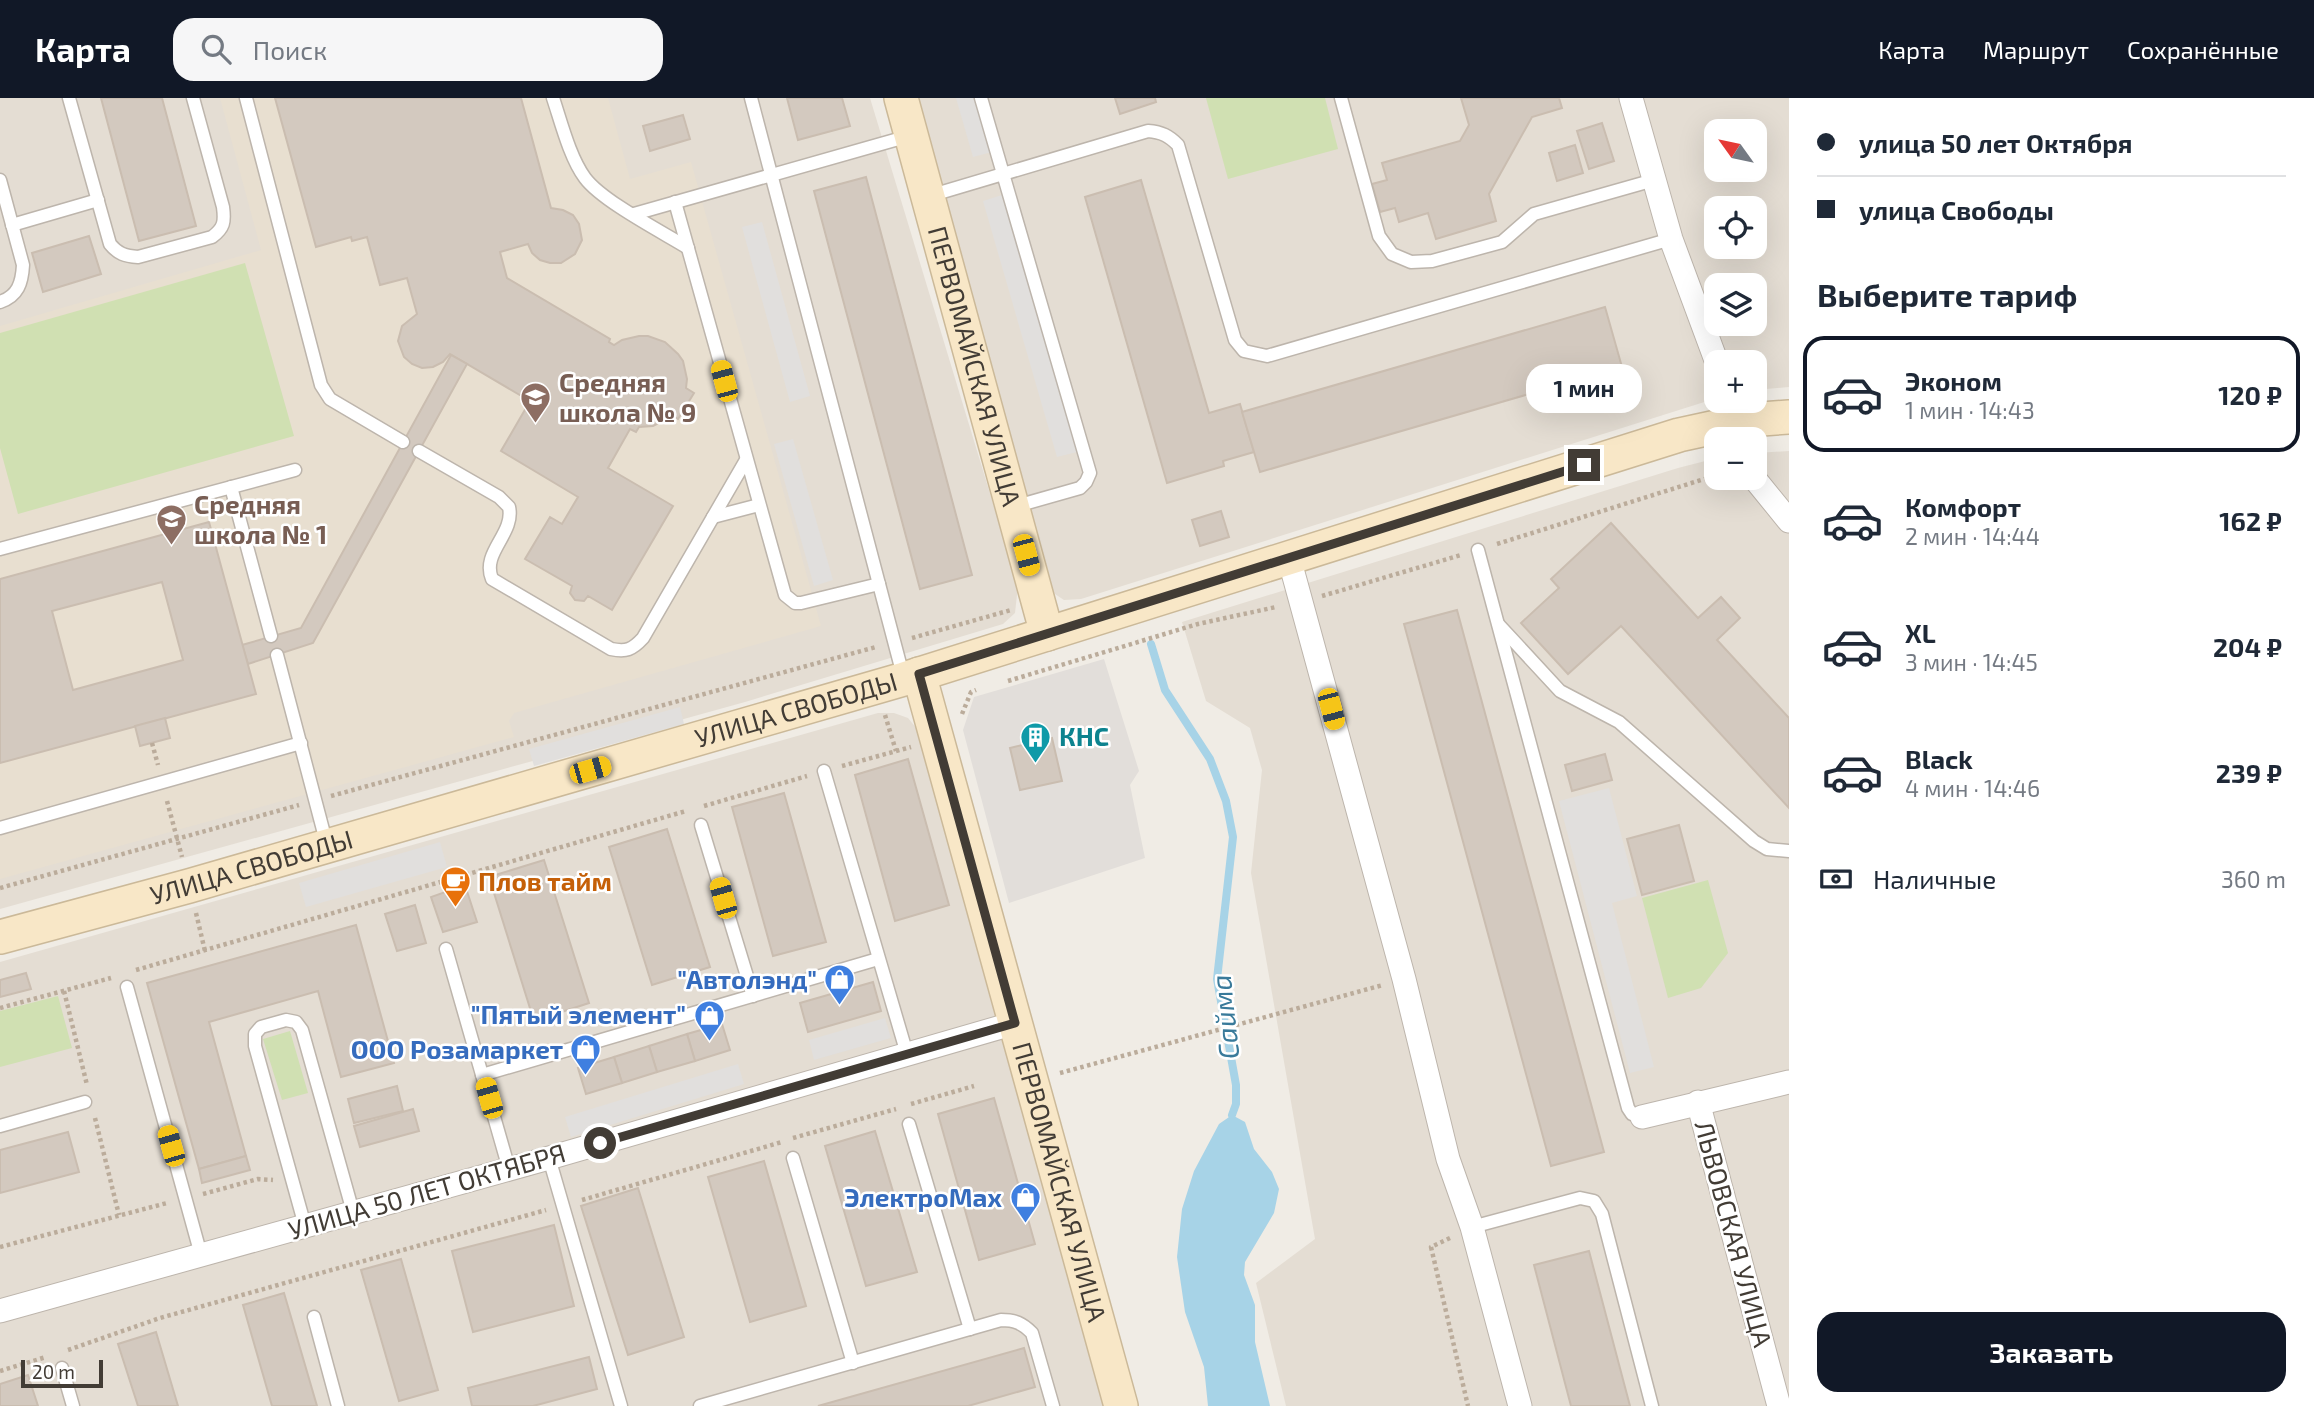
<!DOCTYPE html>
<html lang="ru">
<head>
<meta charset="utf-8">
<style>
	body { margin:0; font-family:"Exo 2",sans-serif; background:#f6f6f7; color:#1f2937; height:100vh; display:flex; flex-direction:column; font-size:26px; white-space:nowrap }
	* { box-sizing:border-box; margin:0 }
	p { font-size:23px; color:#747a83 }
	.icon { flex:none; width:38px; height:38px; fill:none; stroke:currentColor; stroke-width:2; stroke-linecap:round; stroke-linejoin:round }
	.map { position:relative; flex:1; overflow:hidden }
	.drawer { display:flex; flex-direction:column; background:#fff; width:525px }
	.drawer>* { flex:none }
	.hud { display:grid; align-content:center; height:154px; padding:0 28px; background:#fff }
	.needle { width:46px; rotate:303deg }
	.controls { position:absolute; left:1704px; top:21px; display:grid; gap:14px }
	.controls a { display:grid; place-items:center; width:63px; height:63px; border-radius:14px; background:#fff; box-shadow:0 7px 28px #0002; font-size:35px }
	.scale { position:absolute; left:21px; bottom:18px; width:82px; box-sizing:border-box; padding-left:7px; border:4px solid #423c35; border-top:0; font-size:19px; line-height:24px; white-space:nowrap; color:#423c35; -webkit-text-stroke:5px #fff; paint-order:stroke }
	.end { position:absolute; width:32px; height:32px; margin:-16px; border:9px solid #423c35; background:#fff; box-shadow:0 0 0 4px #fff }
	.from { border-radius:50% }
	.bubble { position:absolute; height:49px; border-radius:21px; background:#fff; box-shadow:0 7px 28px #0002; font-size:23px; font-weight:700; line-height:49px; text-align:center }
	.car { position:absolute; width:21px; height:42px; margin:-21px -10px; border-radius:9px; box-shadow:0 0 5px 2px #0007; background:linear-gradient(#f5c518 24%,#345 0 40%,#f5c518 0 76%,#345 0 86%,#f5c518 0) }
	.hud b { display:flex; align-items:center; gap:24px; height:66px; font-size:26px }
	.hud b+b { border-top:2px solid #e0e1e3 }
	.hud i { width:18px; height:18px; background:#1f2937 }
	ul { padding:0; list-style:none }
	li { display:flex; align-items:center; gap:21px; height:116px; margin:0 14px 10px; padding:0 14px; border:4px solid transparent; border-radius:21px }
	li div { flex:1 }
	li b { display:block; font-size:26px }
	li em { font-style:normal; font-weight:700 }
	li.current { border-color:#111827 }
	li>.icon { width:63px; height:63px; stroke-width:1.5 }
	h2 { padding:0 28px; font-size:32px; line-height:84px }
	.pay { display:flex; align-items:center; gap:18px; height:77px; padding:0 28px; font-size:26px }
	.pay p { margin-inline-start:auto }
	.primary-button { display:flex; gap:14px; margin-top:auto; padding:14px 28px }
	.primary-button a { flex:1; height:80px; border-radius:21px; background:#111827; color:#fff; font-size:28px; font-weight:700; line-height:80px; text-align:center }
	header { display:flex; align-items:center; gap:42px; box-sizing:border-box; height:98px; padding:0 35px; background:#111827; color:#fff }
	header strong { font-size:33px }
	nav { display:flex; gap:38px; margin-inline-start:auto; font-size:24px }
	.search { width:490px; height:63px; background:#f6f6f7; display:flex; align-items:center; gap:18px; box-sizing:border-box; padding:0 24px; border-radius:21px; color:#747a83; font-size:26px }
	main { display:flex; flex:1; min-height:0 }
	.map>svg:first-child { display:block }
	.residential { fill:#e4ddd3; fill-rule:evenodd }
	.industrial { fill:#e2deda }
	.education { fill:#e8dfd0 }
	.green { fill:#d0e0b2 }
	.parking { fill:#e1dfdd }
	.water { fill:#a7d3e7 }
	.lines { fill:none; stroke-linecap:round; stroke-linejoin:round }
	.stream { stroke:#a7d3e7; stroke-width:8 }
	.building { fill:#d3c9bf; stroke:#cabdb0; stroke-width:2; fill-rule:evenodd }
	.lane-casing { stroke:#bdb5ac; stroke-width:15 }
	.street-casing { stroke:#bdb5ac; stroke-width:25 }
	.secondary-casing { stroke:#cbb999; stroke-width:36 }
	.path { stroke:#bbac9b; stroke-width:4.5; stroke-dasharray:3.5 3.5; stroke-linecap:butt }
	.lane { stroke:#fff; stroke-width:12 }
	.street { stroke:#fff; stroke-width:23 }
	.secondary { stroke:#f8e7c7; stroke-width:33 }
	.route { stroke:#423c35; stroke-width:9 }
	.labels { text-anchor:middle; stroke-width:5; stroke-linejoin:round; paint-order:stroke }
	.street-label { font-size:26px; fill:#423c35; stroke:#fff }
	.education-label { font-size:26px; font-weight:bold; fill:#785e54; stroke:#fff; text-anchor:start }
	.culture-label { font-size:26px; font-weight:bold; fill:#0d838f; stroke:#fff; text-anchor:start }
	.food-label { font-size:26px; font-weight:bold; fill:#c56008; stroke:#fff; text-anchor:start }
	.shop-label { font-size:26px; font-weight:bold; fill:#366cbe; stroke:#fff; text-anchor:end }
	.water-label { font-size:28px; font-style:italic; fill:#397a9a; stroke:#fff }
</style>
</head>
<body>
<header>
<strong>Карта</strong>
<div class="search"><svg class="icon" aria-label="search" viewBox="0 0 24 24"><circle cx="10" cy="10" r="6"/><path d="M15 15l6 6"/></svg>Поиск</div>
<nav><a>Карта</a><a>Маршрут</a><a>Сохранённые</a></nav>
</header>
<main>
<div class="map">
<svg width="1789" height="1308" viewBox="0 0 1789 1308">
	<rect width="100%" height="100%" fill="#f0ece5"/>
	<g class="residential">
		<polygon points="0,0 870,0 1018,488 1015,515 1003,526 745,604 0,811"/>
		<path d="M914 0H1789V289L1755 292V264H1717V300L1081 501 1064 502 1055 496 1049 486ZM1717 33H1755V72H1717ZM1717 110H1755V149H1717ZM1717 187H1755V226H1717Z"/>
		<polygon points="1789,353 1789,1308 1286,1308 1256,1185 1315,1141 1251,775 1262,672 1250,630 1206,603 1182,524 1678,370 1717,360 1717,380 1755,380 1755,355"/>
		<polygon points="878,615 894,615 908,620 917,631 1107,1308 0,1308 0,864"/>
	</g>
	<polygon class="industrial" points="1104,561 1139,673 1130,687 1145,760 1009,805 963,632 974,599"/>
	<polygon class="education" points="220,0 608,0 630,81 691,64 821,528 514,615 509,623 514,639 0,781 0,228 261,152"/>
	<g class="green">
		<polygon points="1206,0 1325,0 1338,51 1228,81"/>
		<polygon points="245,165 294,338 18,416 0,350 0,235"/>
		<polygon points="1708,782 1728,855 1701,890 1668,900 1642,800"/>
		<polygon points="58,898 72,950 0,969 0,913"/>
		<polygon points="290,933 308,995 282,1002 263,941"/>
	</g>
	<g class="parking">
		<polygon points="956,0 976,0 992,54 973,59"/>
		<polygon points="1002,97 1077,354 1057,359 983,103"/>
		<polygon points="762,124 810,298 790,304 742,129"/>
		<polygon points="793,341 833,482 814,488 774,346"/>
		<polygon points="680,609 684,626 534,668 529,651"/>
		<polygon points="1609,690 1637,798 1612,805 1654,969 1630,975 1559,703"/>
		<polygon points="440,744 447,769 306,809 299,785"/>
		<polygon points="885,920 891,940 814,962 809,942"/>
		<polygon points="738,966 744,986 571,1039 565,1019"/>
	</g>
	<polygon class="water" points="1232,1017 1245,1024 1254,1051 1272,1074 1279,1091 1274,1115 1245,1164 1244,1177 1255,1207 1255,1244 1270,1308 1208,1308 1204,1269 1185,1214 1177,1159 1182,1111 1194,1073 1219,1026"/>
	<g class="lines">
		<polyline class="stream" points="1151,546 1165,592 1210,661 1226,703 1233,739 1217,881 1236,987 1236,1006 1232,1017"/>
	</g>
	<g class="building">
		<polygon points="101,0 162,0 196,128 139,143"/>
		<polygon points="275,0 521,0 551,110 563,112 573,117 579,126 582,142 575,156 561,165 550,165 540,162 532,155 528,146 500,154 507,180 610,241 609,244 614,247 622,242 639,238 648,238 665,244 678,256 683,263 687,281 686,290 694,295 678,321 672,318 653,328 639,329 636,334 630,331 608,370 673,408 612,512 588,498 584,503 575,502 570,495 572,488 525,461 550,419 562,426 578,399 501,353 530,303 450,256 443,264 433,269 422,270 412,266 404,259 398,243 402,228 417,216 407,180 380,187 367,139 352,143 351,139 316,149"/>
		<polygon points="787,0 842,0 850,28 798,42"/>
		<polygon points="1115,0 1155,0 1156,4 1120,16"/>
		<polygon points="1461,0 1559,0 1562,10 1532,19 1489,96 1496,123 1436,141 1428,115 1399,124 1395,110 1380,114 1372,86 1387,82 1382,65 1460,43 1469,27"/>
		<polygon points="683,17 690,41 650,53 643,28"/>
		<polygon points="1602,25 1614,63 1589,71 1577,33"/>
		<polygon points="1575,47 1583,75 1557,83 1549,55"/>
		<polygon points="866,79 972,477 920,491 814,93"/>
		<polygon points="1141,82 1209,315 1240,306 1254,354 1223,363 1224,368 1167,385 1085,99"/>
		<polygon points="89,138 101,176 43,194 32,155"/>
		<polygon points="1605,209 1622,269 1260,374 1242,314"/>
		<polygon points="451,257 467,266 313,545 248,566 242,547 301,530"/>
		<polygon points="1221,413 1229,439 1200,448 1192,422"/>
		<path d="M209 424 256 596 0 665V481ZM162 484 183 562 73 592 52 513Z"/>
		<polygon points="1611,425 1698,520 1721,499 1740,520 1717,542 1789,620 1789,710 1621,528 1568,576 1521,525 1559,490 1551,481"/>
		<polygon points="1457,512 1604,1054 1551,1068 1404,526"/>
		<polygon points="165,620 170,640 140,648 135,628"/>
		<polygon points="1052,640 1062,683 1020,692 1010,650"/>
		<polygon points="1605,656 1612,682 1572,693 1565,667"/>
		<polygon points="908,661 949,807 895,823 855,677"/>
		<polygon points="784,695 826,844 773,858 732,709"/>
		<polygon points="1679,727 1694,783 1642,797 1627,741"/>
		<polygon points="667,731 710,869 652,887 609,749"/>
		<polygon points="544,762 589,905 534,923 489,779"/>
		<polygon points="465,787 477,824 443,834 431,799"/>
		<polygon points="415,807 426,845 397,853 385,816"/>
		<polygon points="356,827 394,965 341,979 318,893 209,924 246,1058 199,1071 147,885"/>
		<polygon points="26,875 31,891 0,899 0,882"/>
		<polygon points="873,884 881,913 808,934 800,905"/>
		<polygon points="722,926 730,952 695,963 687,936"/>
		<polygon points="687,936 695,963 657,974 649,948"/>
		<polygon points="649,948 657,974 622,985 614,959"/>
		<polygon points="614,959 622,985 586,996 578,970"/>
		<polygon points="397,988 403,1013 354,1025 348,1001"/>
		<polygon points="994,1000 1035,1146 979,1162 938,1016"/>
		<polygon points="413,1011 419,1033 360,1049 354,1028"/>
		<polygon points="875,1033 917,1174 866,1188 825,1048"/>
		<polygon points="68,1034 79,1074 0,1095 0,1052"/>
		<polygon points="246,1058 250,1072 202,1085 199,1071"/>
		<polygon points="764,1063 806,1208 750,1224 708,1079"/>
		<polygon points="638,1090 684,1239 628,1257 581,1108"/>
		<polygon points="554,1127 574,1208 473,1234 452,1153"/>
		<polygon points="1589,1153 1630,1308 1571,1308 1534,1167"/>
		<polygon points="401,1161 438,1292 399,1303 361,1172"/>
		<polygon points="284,1195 317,1308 272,1308 243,1207"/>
		<polygon points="156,1234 178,1308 138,1308 118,1246"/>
		<polygon points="1024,1250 1035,1289 968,1308 818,1308"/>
		<polygon points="589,1259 597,1291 533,1308 472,1308 468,1290"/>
		<polygon points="28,1277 38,1308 0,1308 0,1286"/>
	</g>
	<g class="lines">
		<defs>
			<g id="lane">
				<path d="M69 0 110 146C118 156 125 158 138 159L212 139C224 130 225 124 223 109L193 0"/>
				<polyline points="246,0 321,287 330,301 403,344"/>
				<path d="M553 0C561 24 570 60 585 80 602 103 662 134 688 150"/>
				<polyline points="751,0 904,581"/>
				<polyline points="981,0 1090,375 1086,384 1080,390 1013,409"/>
				<polyline points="1341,0 1379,138 1392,156 1411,164 1432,163 1502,144 1534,116 1654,82"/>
				<path d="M0 82 23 167C22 185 18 198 0 204"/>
				<path d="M929 98 1148 33C1162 34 1169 38 1178 47L1235 242 1244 253 1267 258 1671 141"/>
				<polyline points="675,104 785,497 795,505 801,505 879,486"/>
				<polyline points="634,116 909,38"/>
				<polyline points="12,127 98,102"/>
				<path d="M419 353 499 399 509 409C515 436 481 454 492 481L611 551C626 554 632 552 643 540L746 362"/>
				<polyline points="231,389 271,538"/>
				<polyline points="713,419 759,407"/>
				<polyline points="0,451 295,372"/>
				<polyline points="1478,452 1628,1010 1632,1016 1642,1019"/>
				<polyline points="1499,527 1560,593 1619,624 1754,743 1767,751 1789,753"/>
				<polyline points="277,557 327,747"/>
				<polyline points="824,673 907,956"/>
				<polyline points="701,727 753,898"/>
				<polyline points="0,730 301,645"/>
				<polyline points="446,851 509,1071"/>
				<polyline points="127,889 201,1157"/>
				<polyline points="482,977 878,861"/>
				<polyline points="909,1026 970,1231"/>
				<polyline points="0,1028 85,1004"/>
				<polyline points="549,1060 621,1308"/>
				<polyline points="793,1060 853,1265"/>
				<polyline points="305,1128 255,948 255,936 261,929 286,922 296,924 302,932 353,1114"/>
				<polyline points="1472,1129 1580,1100 1594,1103 1602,1116 1652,1308"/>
				<polyline points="314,1219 338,1308"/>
				<polyline points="62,1270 73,1308"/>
				<path d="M700 1308 1001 1222C1015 1222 1022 1225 1032 1235L1053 1308"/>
			</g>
			<g id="street">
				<polyline points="1631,0 1671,141 1717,265"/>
				<polyline points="1754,380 1789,423"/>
				<polyline points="1289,460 1404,881 1448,1061 1472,1129 1520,1308"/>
				<polyline points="1698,1004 1779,1308"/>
				<polyline points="1642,1019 1789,984"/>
				<polyline points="0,1213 549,1060 1015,925"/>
			</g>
			<g id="secondary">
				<path id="s1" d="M901 0 1047 536"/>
				<path id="s2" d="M919 576 1121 1308"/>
				<path id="s3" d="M0 839 189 788 904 581 1679 337 1748 322 1789 319"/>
			</g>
		</defs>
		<use href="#lane" class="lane-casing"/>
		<use href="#street" class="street-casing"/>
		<use href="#secondary" class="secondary-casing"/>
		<g class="path">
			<polyline points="1497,446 1717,377"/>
			<polyline points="1322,498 1461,457"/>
			<polyline points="912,540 1011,512"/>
			<polyline points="1008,583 1198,526 1276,509"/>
			<polyline points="962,616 971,594 976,592"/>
			<polyline points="885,617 896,653"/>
			<polyline points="152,645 158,667"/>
			<polyline points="842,668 911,649"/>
			<polyline points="331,698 876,549"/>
			<polyline points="167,703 182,759"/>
			<polyline points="704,708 807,678"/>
			<polyline points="0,790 299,707"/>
			<polyline points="196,815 205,853"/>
			<polyline points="136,872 686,713"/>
			<polyline points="64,893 87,987"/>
			<polyline points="0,910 111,880"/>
			<polyline points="1060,975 1383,887"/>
			<polyline points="911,1006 974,988"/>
			<polyline points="95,1020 119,1117"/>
			<polyline points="793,1040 896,1011"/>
			<polyline points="203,1096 258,1081 273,1082"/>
			<polyline points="582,1102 782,1044"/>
			<polyline points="1450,1140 1431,1149 1468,1308"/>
			<polyline points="0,1149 167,1105"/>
			<polyline points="68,1252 160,1220 546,1112"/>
			<polyline points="0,1273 46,1259"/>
		</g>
		<use href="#lane" class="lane"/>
		<use href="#street" class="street"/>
		<use href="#secondary" class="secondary"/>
	</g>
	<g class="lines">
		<polyline class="route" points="600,1045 1015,925 919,576 1584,367"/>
	</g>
	<defs>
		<symbol id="school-pin" viewBox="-11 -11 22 30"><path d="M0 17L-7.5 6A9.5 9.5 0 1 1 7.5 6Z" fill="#8d6e63" stroke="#fff"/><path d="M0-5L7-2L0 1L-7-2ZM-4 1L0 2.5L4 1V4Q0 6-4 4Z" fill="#fff"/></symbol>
		<symbol id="building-pin" viewBox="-11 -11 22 30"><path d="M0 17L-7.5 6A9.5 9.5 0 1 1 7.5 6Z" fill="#0f9aa8" stroke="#fff"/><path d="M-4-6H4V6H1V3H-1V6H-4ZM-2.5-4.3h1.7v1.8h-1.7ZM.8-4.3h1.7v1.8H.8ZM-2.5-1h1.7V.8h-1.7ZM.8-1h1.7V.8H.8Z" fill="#fff"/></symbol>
		<symbol id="cafe-pin" viewBox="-11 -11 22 30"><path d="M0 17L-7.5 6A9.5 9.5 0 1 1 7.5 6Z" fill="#e8710a" stroke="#fff"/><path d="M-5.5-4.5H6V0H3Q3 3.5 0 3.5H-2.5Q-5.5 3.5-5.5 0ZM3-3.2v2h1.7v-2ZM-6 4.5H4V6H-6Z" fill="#fff"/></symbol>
		<symbol id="shop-pin" viewBox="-11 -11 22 30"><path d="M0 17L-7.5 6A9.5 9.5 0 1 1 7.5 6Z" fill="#3f7fe0" stroke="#fff"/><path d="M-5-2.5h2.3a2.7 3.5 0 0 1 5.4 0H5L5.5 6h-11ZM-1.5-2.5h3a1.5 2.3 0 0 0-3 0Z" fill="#fff"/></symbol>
	</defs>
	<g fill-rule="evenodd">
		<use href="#school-pin" x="518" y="282" width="35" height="47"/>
		<use href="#school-pin" x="154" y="404" width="35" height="47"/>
		<use href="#building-pin" x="1018" y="622" width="35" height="47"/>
		<use href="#cafe-pin" x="438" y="766" width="35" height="47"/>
		<use href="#shop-pin" x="822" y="864" width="35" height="47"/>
		<use href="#shop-pin" x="692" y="900" width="35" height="47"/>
		<use href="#shop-pin" x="568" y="934" width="35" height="47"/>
		<use href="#shop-pin" x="1008" y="1082" width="35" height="47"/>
	</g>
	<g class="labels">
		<g class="street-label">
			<text dy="9" stroke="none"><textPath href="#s1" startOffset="278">ПЕРВОМАЙСКАЯ УЛИЦА</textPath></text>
			<text dy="9" stroke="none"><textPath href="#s3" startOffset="828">УЛИЦА СВОБОДЫ</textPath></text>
			<text dy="9" stroke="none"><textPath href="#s3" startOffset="261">УЛИЦА СВОБОДЫ</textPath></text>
			<text dy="9" stroke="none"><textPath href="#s2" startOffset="527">ПЕРВОМАЙСКАЯ УЛИЦА</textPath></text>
			<text transform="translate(427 1094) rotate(-16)" y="9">УЛИЦА 50 ЛЕТ ОКТЯБРЯ</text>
			<text transform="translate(1733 1136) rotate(75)" y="9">ЛЬВОВСКАЯ УЛИЦА</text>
		</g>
		<g class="education-label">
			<text x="559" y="294">Средняя<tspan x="559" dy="30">школа № 9</tspan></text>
			<text x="194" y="416">Средняя<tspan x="194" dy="30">школа № 1</tspan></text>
		</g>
		<g class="culture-label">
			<text x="1059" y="648">КНС</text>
		</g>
		<g class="food-label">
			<text x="478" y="793">Плов тайм</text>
		</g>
		<g class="shop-label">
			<text x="817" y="891">"Автолэнд"</text>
			<text x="686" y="926">"Пятый элемент"</text>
			<text x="563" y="961">ООО Розамаркет</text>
			<text x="1002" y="1109">ЭлектроMax</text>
		</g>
		<g class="water-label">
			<text transform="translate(1225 919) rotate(-96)" y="10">Сайма</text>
		</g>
	</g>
</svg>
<div class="controls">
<a><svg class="needle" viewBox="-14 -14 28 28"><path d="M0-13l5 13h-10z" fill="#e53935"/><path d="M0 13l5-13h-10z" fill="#747a83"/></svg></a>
<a><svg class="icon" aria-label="locate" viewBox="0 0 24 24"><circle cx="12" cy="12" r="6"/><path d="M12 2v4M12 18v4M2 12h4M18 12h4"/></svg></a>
<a><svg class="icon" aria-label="layers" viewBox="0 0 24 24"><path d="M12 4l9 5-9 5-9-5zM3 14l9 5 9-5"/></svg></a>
<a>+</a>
<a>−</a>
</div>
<div class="scale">20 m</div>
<i class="end from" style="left:600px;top:1045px"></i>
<i class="end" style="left:1584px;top:367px"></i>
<div class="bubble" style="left:1526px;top:266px;width:116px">1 мин</div>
<i class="car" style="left:724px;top:283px;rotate:345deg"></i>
<i class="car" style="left:1026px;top:457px;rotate:165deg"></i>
<i class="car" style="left:1331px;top:611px;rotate:165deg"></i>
<i class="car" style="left:590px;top:672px;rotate:74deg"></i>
<i class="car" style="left:723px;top:800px;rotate:344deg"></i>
<i class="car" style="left:489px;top:1000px;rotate:344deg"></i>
<i class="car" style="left:171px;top:1048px;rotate:344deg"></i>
</div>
<section class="drawer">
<div class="hud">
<b><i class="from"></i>улица 50 лет Октября</b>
<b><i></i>улица Свободы</b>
</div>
<h2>Выберите тариф</h2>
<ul>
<li class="current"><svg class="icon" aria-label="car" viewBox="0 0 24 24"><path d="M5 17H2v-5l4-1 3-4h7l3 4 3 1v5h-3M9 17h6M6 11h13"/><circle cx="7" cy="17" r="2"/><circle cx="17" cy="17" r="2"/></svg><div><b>Эконом</b><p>1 мин · 14:43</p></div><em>120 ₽</em></li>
<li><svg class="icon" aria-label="car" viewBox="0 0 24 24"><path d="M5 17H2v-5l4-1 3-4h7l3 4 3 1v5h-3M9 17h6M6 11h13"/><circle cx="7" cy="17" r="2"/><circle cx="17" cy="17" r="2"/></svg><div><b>Комфорт</b><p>2 мин · 14:44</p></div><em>162 ₽</em></li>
<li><svg class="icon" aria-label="car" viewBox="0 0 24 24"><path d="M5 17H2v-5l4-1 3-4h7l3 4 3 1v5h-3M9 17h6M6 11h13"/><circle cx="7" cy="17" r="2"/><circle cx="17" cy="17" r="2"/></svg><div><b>XL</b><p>3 мин · 14:45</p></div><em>204 ₽</em></li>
<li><svg class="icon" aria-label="car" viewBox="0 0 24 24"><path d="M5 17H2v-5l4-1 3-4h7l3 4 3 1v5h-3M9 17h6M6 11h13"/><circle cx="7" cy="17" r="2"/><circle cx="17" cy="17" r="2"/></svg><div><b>Black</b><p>4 мин · 14:46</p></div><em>239 ₽</em></li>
</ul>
<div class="pay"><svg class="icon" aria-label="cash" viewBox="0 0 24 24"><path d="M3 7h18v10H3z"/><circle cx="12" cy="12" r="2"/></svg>Наличные<p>360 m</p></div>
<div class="primary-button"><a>Заказать</a></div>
</section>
</main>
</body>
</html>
